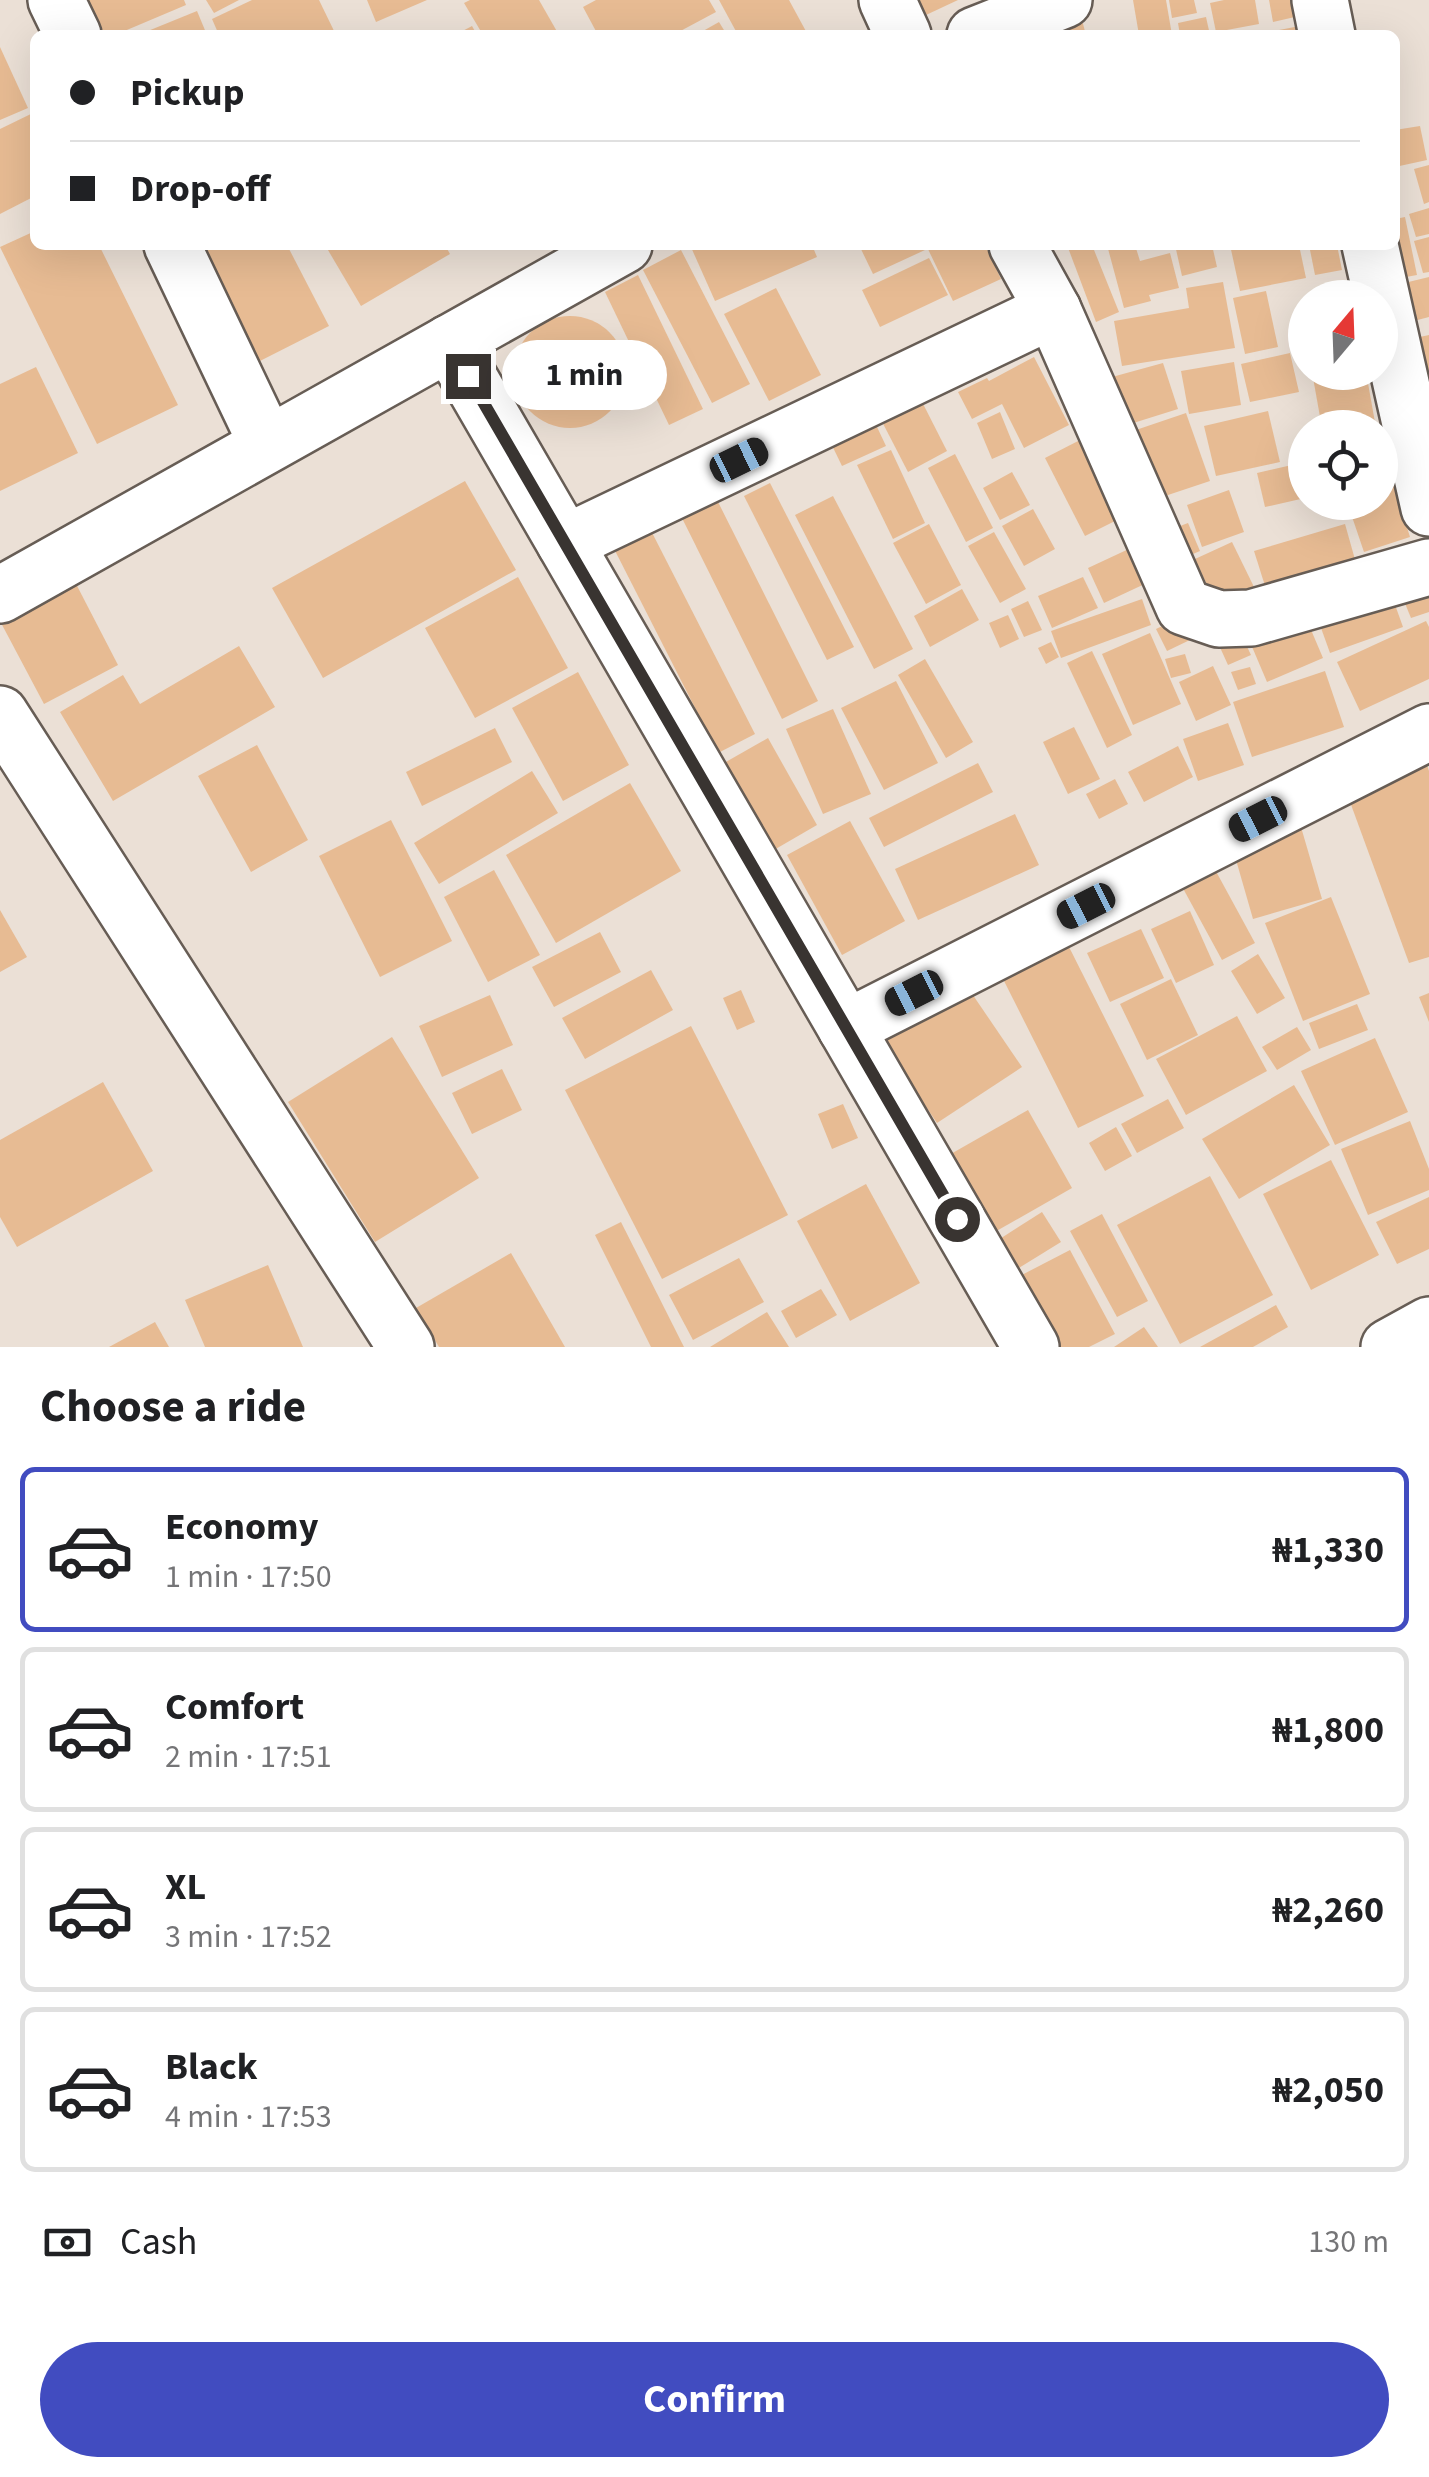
<!DOCTYPE html>
<html lang="en">
<head>
<meta charset="utf-8">
<style>
	body { margin:0; font-family:"Source Sans 3",sans-serif; background:#f2f2f2; color:#202124; height:100vh; display:flex; flex-direction:column; font-size:38px; white-space:nowrap }
	* { box-sizing:border-box; margin:0 }
	p { font-size:32px; color:#757577 }
	.icon { flex:none; width:55px; height:55px; fill:none; stroke:currentColor; stroke-width:2; stroke-linecap:round; stroke-linejoin:round }
	.map { position:relative; height:1347px; overflow:hidden }
	.drawer { display:flex; flex-direction:column; background:#fff; flex:1 }
	.drawer>* { flex:none }
	.banner { position:absolute; left:30px; top:30px; width:1370px; height:220px; border-radius:15px; box-shadow:0 10px 40px #0002; display:grid; align-content:center; height:220px; padding:0 40px; background:#fff }
	.needle { width:65px; rotate:19deg }
	.controls { position:absolute; left:1288px; top:280px; display:grid; gap:20px }
	.controls a { display:grid; place-items:center; width:110px; height:110px; border-radius:50%; background:#fff; box-shadow:0 10px 40px #0002; font-size:50px }
	.end { position:absolute; width:45px; height:45px; margin:-22px; border:12px solid #393431; background:#fff; box-shadow:0 0 0 5px #fff }
	.from { border-radius:50% }
	.bubble { position:absolute; height:70px; border-radius:35px; background:#fff; box-shadow:0 10px 40px #0002; font-size:32px; font-weight:700; line-height:70px; text-align:center }
	.car { position:absolute; width:30px; height:60px; margin:-30px -15px; border-radius:12px; box-shadow:0 0 8px 2px #0007; background:linear-gradient(#222 24%,#8ab4d8 0 40%,#222 0 76%,#8ab4d8 0 86%,#222 0) }
	.banner b { display:flex; align-items:center; gap:35px; height:95px; font-size:38px }
	.banner b+b { border-top:2px solid #e0e0e0 }
	.banner i { width:25px; height:25px; background:#202124 }
	ul { padding:0; list-style:none }
	li { display:flex; align-items:center; gap:30px; height:165px; margin:0 20px 15px; padding:0 20px; border:5px solid #e0e0e0; border-radius:15px }
	li div { flex:1 }
	li b { display:block; font-size:38px }
	li em { font-style:normal; font-weight:700 }
	li.active { border-color:#414cc0 }
	li>.icon { width:90px; height:90px; stroke-width:1.5 }
	h2 { padding:0 40px; font-size:45px; line-height:120px }
	.pay { display:flex; align-items:center; gap:25px; height:110px; padding:0 40px; font-size:38px }
	.pay p { margin-inline-start:auto }
	.action { display:flex; gap:20px; margin-top:auto; padding:20px 40px }
	.action a { flex:1; height:115px; border-radius:60px; background:#414cc0; color:#fff; font-size:40px; font-weight:700; line-height:115px; text-align:center }
	.map>svg:first-child { display:block }
	.building { fill:#e7bb93 }
	.lines { fill:none; stroke-linecap:round; stroke-linejoin:round }
	.minor-casing { stroke:#675d55; stroke-width:60 }
	.minor { stroke:#fff; stroke-width:55 }
	.route { stroke:#393431; stroke-width:12 }
</style>
</head>
<body>
<div class="map">
<svg width="1429" height="1347" viewBox="0 0 1429 1347">
	<rect width="100%" height="100%" fill="#ebe0d6"/>
	<g class="building">
		<polygon points="70,0 184,0 186,5 115,35 85,35"/>
		<polygon points="206,0 239,0 214,13"/>
		<polygon points="252,0 319,0 336,35 219,35 212,19"/>
		<polygon points="367,0 427,0 376,22"/>
		<polygon points="470,0 539,0 559,35 483,35 464,3"/>
		<polygon points="596,0 709,0 716,12 673,35 598,35 583,7"/>
		<polygon points="719,0 789,0 808,35 738,35"/>
		<polygon points="919,0 958,0 926,15"/>
		<polygon points="1133,0 1166,0 1172,35 1139,35"/>
		<polygon points="1169,0 1194,0 1197,13 1172,18"/>
		<polygon points="1224,0 1255,0 1259,24 1216,32 1210,3"/>
		<polygon points="1269,0 1305,0 1308,14 1273,22"/>
		<polygon points="1079,9 1086,35 1046,35"/>
		<polygon points="197,11 207,35 138,35"/>
		<polygon points="1206,17 1210,35 1180,35 1178,23"/>
		<polygon points="719,22 727,35 696,35"/>
		<polygon points="1305,25 1307,35 1270,35 1269,32"/>
		<polygon points="472,26 477,35 455,35"/>
		<polygon points="0,47 28,108 0,120"/>
		<polygon points="35,112 35,196 0,214 0,129"/>
		<polygon points="1420,126 1427,160 1395,167 1395,130"/>
		<polygon points="1429,165 1429,202 1424,204 1414,169"/>
		<polygon points="1429,208 1429,234 1416,237 1409,214"/>
		<polygon points="1405,217 1417,275 1395,279 1395,219"/>
		<polygon points="35,231 35,245 99,245 178,405 97,444 0,247"/>
		<polygon points="1429,237 1429,272 1423,273 1414,241"/>
		<polygon points="187,245 287,245 329,326 250,366"/>
		<polygon points="325,245 445,245 450,254 361,306"/>
		<polygon points="690,245 812,245 817,257 715,301"/>
		<polygon points="859,245 923,245 925,250 873,274"/>
		<polygon points="926,245 985,245 1001,279 953,301"/>
		<polygon points="1067,245 1092,245 1119,312 1096,322"/>
		<polygon points="1107,245 1135,245 1140,261 1170,253 1179,288 1149,295 1151,301 1124,308"/>
		<polygon points="1175,245 1212,245 1217,267 1182,276"/>
		<polygon points="1230,245 1299,245 1306,278 1240,291"/>
		<polygon points="1309,245 1337,245 1342,270 1315,275"/>
		<polygon points="681,250 750,384 712,403 643,270"/>
		<polygon points="929,258 948,295 880,327 862,290"/>
		<polygon points="638,275 703,409 669,425 605,292"/>
		<polygon points="1429,277 1429,317 1402,324 1392,286"/>
		<polygon points="1223,282 1235,348 1122,366 1114,321 1189,308 1186,288"/>
		<polygon points="776,288 821,375 769,401 724,314"/>
		<polygon points="1266,291 1278,347 1245,354 1233,298"/>
		<circle cx="570" cy="372" r="56"/>
		<polygon points="1429,335 1429,426 1406,340"/>
		<polygon points="1290,353 1299,392 1250,402 1241,364"/>
		<polygon points="1034,357 1069,425 1024,448 1002,404 972,419 958,392 987,378 989,381"/>
		<polygon points="1234,362 1241,405 1189,414 1181,371"/>
		<polygon points="1163,363 1178,409 1127,425 1112,377"/>
		<polygon points="36,367 78,453 0,491 0,384"/>
		<polygon points="1312,372 1366,372 1376,428 1322,428"/>
		<polygon points="916,390 947,451 908,472 876,410"/>
		<polygon points="869,410 886,446 842,466 825,431"/>
		<polygon points="1268,411 1280,462 1216,476 1204,426"/>
		<polygon points="1000,412 1015,449 992,459 977,423"/>
		<polygon points="1186,413 1210,481 1153,500 1130,432"/>
		<polygon points="1080,440 1121,518 1085,536 1045,458"/>
		<polygon points="1381,445 1410,537 1364,552 1347,502 1380,502"/>
		<polygon points="891,450 925,523 893,539 857,465"/>
		<polygon points="955,454 993,528 966,542 928,468"/>
		<polygon points="1305,462 1305,498 1265,507 1257,473"/>
		<polygon points="1012,472 1030,505 1000,520 983,488"/>
		<polygon points="465,481 516,570 323,678 272,588"/>
		<polygon points="770,483 854,647 827,660 744,496"/>
		<polygon points="710,486 818,701 782,719 675,504"/>
		<polygon points="1229,490 1244,532 1202,547 1187,505"/>
		<polygon points="833,496 913,649 874,669 795,515"/>
		<polygon points="1033,509 1055,549 1024,566 1002,526"/>
		<polygon points="643,515 755,734 718,753 606,533"/>
		<polygon points="1188,523 1200,551 1174,562 1162,533"/>
		<polygon points="929,524 961,585 926,604 893,543"/>
		<polygon points="1345,524 1356,563 1266,589 1254,551"/>
		<polygon points="994,532 1026,589 1000,603 968,546"/>
		<polygon points="1232,542 1254,587 1216,605 1195,559"/>
		<polygon points="1133,547 1149,582 1104,603 1088,568"/>
		<polygon points="518,577 568,668 475,718 425,628"/>
		<polygon points="1083,577 1098,608 1052,628 1038,596"/>
		<polygon points="74,580 118,665 44,704 0,621"/>
		<polygon points="1397,584 1429,591 1429,612 1411,618"/>
		<polygon points="1389,588 1403,627 1330,653 1316,614"/>
		<polygon points="962,589 979,620 930,647 914,616"/>
		<polygon points="1142,599 1151,625 1061,658 1051,631"/>
		<polygon points="1028,601 1042,630 1024,637 1011,609"/>
		<polygon points="1303,611 1323,658 1267,682 1247,635"/>
		<polygon points="1008,615 1019,639 1000,648 989,623"/>
		<polygon points="1181,617 1192,639 1167,651 1156,629"/>
		<polygon points="1426,621 1429,627 1429,679 1360,711 1337,662"/>
		<polygon points="1240,632 1251,655 1228,665 1218,643"/>
		<polygon points="1150,633 1181,704 1133,725 1102,654"/>
		<polygon points="1051,642 1059,657 1046,664 1038,648"/>
		<polygon points="239,646 275,707 113,801 60,712 123,675 140,704"/>
		<polygon points="1092,651 1132,735 1107,748 1067,663"/>
		<polygon points="1185,654 1191,673 1171,678 1165,659"/>
		<polygon points="925,659 973,742 946,758 898,675"/>
		<polygon points="1213,666 1231,705 1196,721 1179,682"/>
		<polygon points="1250,667 1256,684 1238,690 1231,672"/>
		<polygon points="1325,671 1344,727 1252,757 1233,702"/>
		<polygon points="578,672 629,765 563,801 512,708"/>
		<polygon points="896,681 938,763 884,790 841,708"/>
		<polygon points="833,709 871,794 823,814 786,729"/>
		<polygon points="1228,723 1244,765 1198,781 1183,739"/>
		<polygon points="1074,727 1100,779 1068,794 1043,742"/>
		<polygon points="495,728 512,762 422,806 406,772"/>
		<polygon points="768,738 817,825 767,854 717,767"/>
		<polygon points="257,745 308,840 251,872 198,776"/>
		<polygon points="1178,746 1193,777 1144,802 1128,772"/>
		<polygon points="1426,762 1429,771 1429,957 1409,963 1346,791"/>
		<polygon points="978,763 993,792 884,847 869,818"/>
		<polygon points="532,771 558,813 439,884 414,843"/>
		<polygon points="1115,779 1128,804 1099,819 1086,794"/>
		<polygon points="630,783 681,871 556,943 506,855"/>
		<polygon points="1015,814 1039,865 918,920 895,869"/>
		<polygon points="391,820 452,941 380,977 319,856"/>
		<polygon points="850,821 905,921 842,955 787,855"/>
		<polygon points="1301,827 1322,899 1253,919 1232,846"/>
		<polygon points="1206,853 1255,943 1222,960 1173,870"/>
		<polygon points="494,870 540,955 488,982 444,897"/>
		<polygon points="1331,897 1370,994 1303,1021 1265,923"/>
		<polygon points="0,910 27,957 0,972"/>
		<polygon points="1190,911 1214,965 1176,983 1151,929"/>
		<polygon points="1141,929 1164,978 1110,1002 1087,953"/>
		<polygon points="600,932 621,972 554,1007 532,967"/>
		<polygon points="1066,941 1144,1096 1078,1128 1000,973"/>
		<polygon points="1258,954 1285,998 1257,1014 1231,971"/>
		<polygon points="651,970 673,1010 585,1059 562,1018"/>
		<polygon points="1171,979 1198,1035 1147,1060 1120,1004"/>
		<polygon points="964,982 1022,1067 937,1123 880,1039"/>
		<polygon points="741,990 755,1022 737,1030 723,998"/>
		<polygon points="1429,993 1429,1022 1419,997"/>
		<polygon points="490,995 513,1045 442,1077 419,1026"/>
		<polygon points="1357,1004 1368,1030 1319,1049 1309,1023"/>
		<polygon points="1237,1016 1267,1071 1186,1115 1156,1059"/>
		<polygon points="691,1026 788,1215 662,1279 565,1090"/>
		<polygon points="1297,1027 1311,1050 1277,1070 1262,1047"/>
		<polygon points="392,1037 479,1178 375,1242 288,1102"/>
		<polygon points="1375,1038 1408,1112 1335,1145 1301,1071"/>
		<polygon points="502,1069 522,1110 472,1134 452,1093"/>
		<polygon points="103,1082 153,1171 17,1247 0,1217 0,1140"/>
		<polygon points="1294,1085 1330,1145 1239,1199 1202,1139"/>
		<polygon points="1168,1099 1184,1128 1137,1153 1121,1124"/>
		<polygon points="843,1104 858,1138 832,1149 818,1114"/>
		<polygon points="1028,1110 1072,1188 993,1233 949,1155"/>
		<polygon points="1410,1121 1429,1169 1429,1190 1368,1215 1341,1149"/>
		<polygon points="1116,1127 1132,1156 1105,1171 1089,1143"/>
		<polygon points="1331,1160 1379,1255 1311,1290 1263,1194"/>
		<polygon points="1210,1176 1273,1295 1180,1344 1117,1225"/>
		<polygon points="866,1184 920,1283 850,1321 797,1221"/>
		<polygon points="1429,1197 1429,1249 1397,1264 1376,1222"/>
		<polygon points="1042,1212 1061,1242 1014,1271 995,1242"/>
		<polygon points="1102,1214 1148,1301 1117,1317 1070,1231"/>
		<polygon points="621,1222 684,1347 651,1347 595,1235"/>
		<polygon points="1070,1250 1115,1334 1089,1347 1049,1347 1014,1279"/>
		<polygon points="511,1253 565,1347 439,1347 416,1308"/>
		<polygon points="739,1258 764,1302 693,1340 669,1295"/>
		<polygon points="268,1265 303,1347 205,1347 185,1300"/>
		<polygon points="821,1289 837,1315 796,1338 781,1311"/>
		<polygon points="1276,1305 1288,1327 1253,1347 1200,1347"/>
		<polygon points="767,1312 789,1347 710,1347"/>
		<polygon points="155,1322 169,1347 109,1347"/>
		<polygon points="1144,1327 1158,1347 1114,1347"/>
	</g>
	<g class="lines">
		<defs>
			<g id="minor">
				<polyline points="56,0 73,35"/>
				<polyline points="887,0 903,35"/>
				<polyline points="1320,0 1327,35"/>
				<polyline points="975,35 1064,0"/>
				<polyline points="172,245 267,444"/>
				<polyline points="1017,245 1053,310 1184,607 1219,619 1251,618 1429,567"/>
				<polyline points="1370,245 1429,508"/>
				<polyline points="449,343 1031,1347"/>
				<polyline points="565,543 1053,310"/>
				<polyline points="0,595 624,245"/>
				<polyline points="0,714 406,1347"/>
				<polyline points="846,1028 1429,732"/>
				<polyline points="1389,1347 1429,1325"/>
			</g>
		</defs>
		<use href="#minor" class="minor-casing"/>
		<use href="#minor" class="minor"/>
	</g>
	<g class="lines">
		<polyline class="route" points="468,376 957,1219"/>
	</g>
</svg>
<div class="controls">
<a><svg class="needle" viewBox="-14 -14 28 28"><path d="M0-13l5 13h-10z" fill="#e53935"/><path d="M0 13l5-13h-10z" fill="#757577"/></svg></a>
<a><svg class="icon" aria-label="locate" viewBox="0 0 24 24"><circle cx="12" cy="12" r="6"/><path d="M12 2v4M12 18v4M2 12h4M18 12h4"/></svg></a>
</div>
<i class="end from" style="left:957px;top:1219px"></i>
<i class="end" style="left:468px;top:376px"></i>
<div class="bubble" style="left:502px;top:340px;width:165px">1 min</div>
<i class="car" style="left:739px;top:460px;rotate:64deg"></i>
<i class="car" style="left:1258px;top:819px;rotate:243deg"></i>
<i class="car" style="left:1086px;top:906px;rotate:243deg"></i>
<i class="car" style="left:914px;top:993px;rotate:243deg"></i>
<div class="banner">
<b><i class="from"></i>Pickup</b>
<b><i></i>Drop-off</b>
</div>
</div>
<section class="drawer">
<h2>Choose a ride</h2>
<ul>
<li class="active"><svg class="icon" aria-label="car" viewBox="0 0 24 24"><path d="M5 17H2v-5l4-1 3-4h7l3 4 3 1v5h-3M9 17h6M6 11h13"/><circle cx="7" cy="17" r="2"/><circle cx="17" cy="17" r="2"/></svg><div><b>Economy</b><p>1 min · 17:50</p></div><em>₦1,330</em></li>
<li><svg class="icon" aria-label="car" viewBox="0 0 24 24"><path d="M5 17H2v-5l4-1 3-4h7l3 4 3 1v5h-3M9 17h6M6 11h13"/><circle cx="7" cy="17" r="2"/><circle cx="17" cy="17" r="2"/></svg><div><b>Comfort</b><p>2 min · 17:51</p></div><em>₦1,800</em></li>
<li><svg class="icon" aria-label="car" viewBox="0 0 24 24"><path d="M5 17H2v-5l4-1 3-4h7l3 4 3 1v5h-3M9 17h6M6 11h13"/><circle cx="7" cy="17" r="2"/><circle cx="17" cy="17" r="2"/></svg><div><b>XL</b><p>3 min · 17:52</p></div><em>₦2,260</em></li>
<li><svg class="icon" aria-label="car" viewBox="0 0 24 24"><path d="M5 17H2v-5l4-1 3-4h7l3 4 3 1v5h-3M9 17h6M6 11h13"/><circle cx="7" cy="17" r="2"/><circle cx="17" cy="17" r="2"/></svg><div><b>Black</b><p>4 min · 17:53</p></div><em>₦2,050</em></li>
</ul>
<div class="pay"><svg class="icon" aria-label="cash" viewBox="0 0 24 24"><path d="M3 7h18v10H3z"/><circle cx="12" cy="12" r="2"/></svg>Cash<p>130 m</p></div>
<div class="action"><a>Confirm</a></div>
</section>
</body>
</html>
